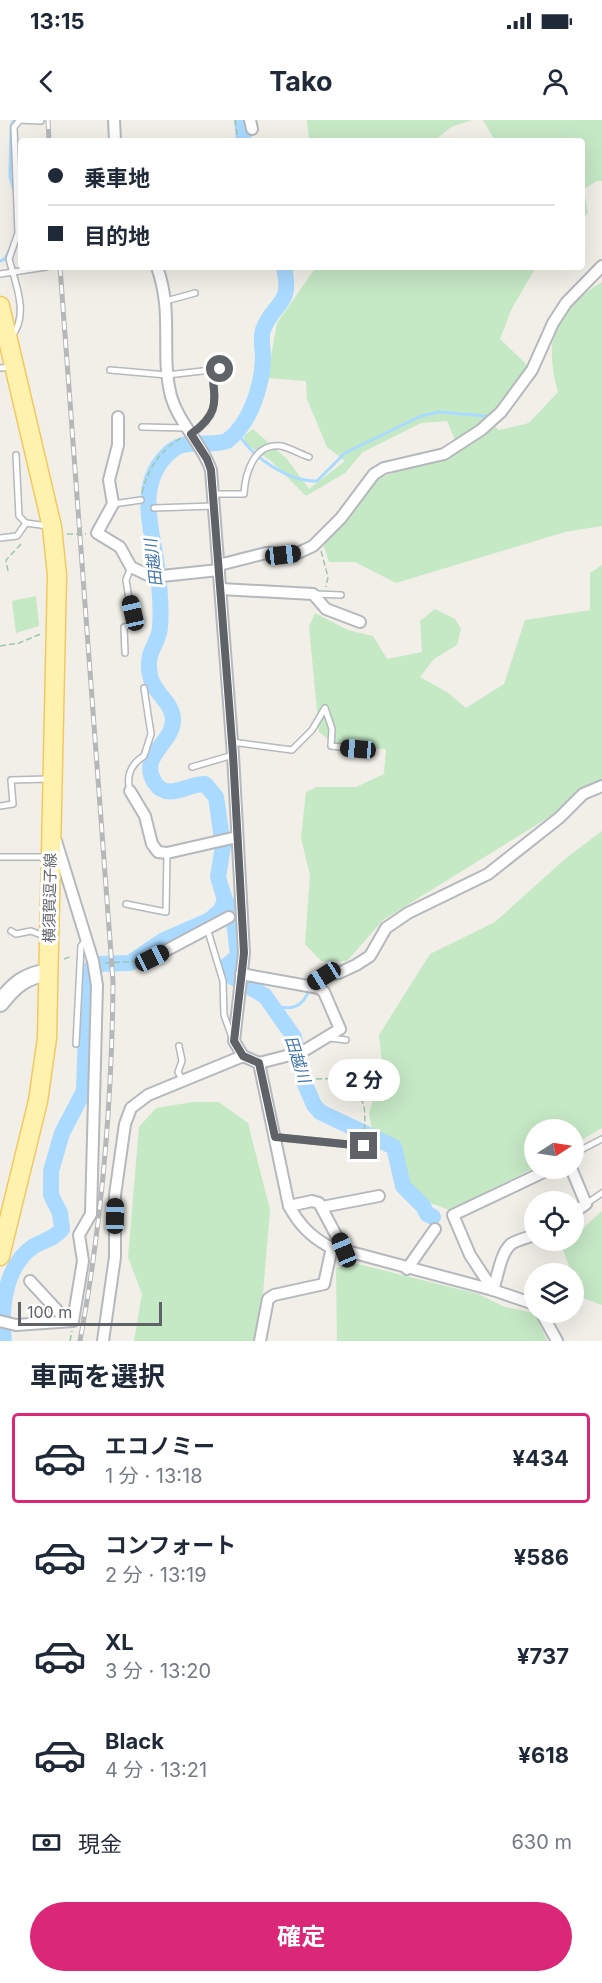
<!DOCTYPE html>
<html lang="ja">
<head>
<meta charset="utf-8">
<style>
	body { margin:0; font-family:Inter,"Noto Sans JP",sans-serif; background:#f6f6f7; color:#1f2937; height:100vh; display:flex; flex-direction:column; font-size:22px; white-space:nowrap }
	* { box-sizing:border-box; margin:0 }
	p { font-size:20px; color:#747a83 }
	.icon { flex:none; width:33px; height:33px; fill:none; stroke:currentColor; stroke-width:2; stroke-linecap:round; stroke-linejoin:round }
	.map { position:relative; height:1221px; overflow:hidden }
	.sheet { display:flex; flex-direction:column; background:#fff; flex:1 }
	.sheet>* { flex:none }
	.hud { position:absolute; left:18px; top:18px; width:567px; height:132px; border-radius:6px; box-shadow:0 6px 24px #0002; display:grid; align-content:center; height:132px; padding:0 30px; background:#fff }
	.needle { width:39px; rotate:78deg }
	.buttons { position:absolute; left:524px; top:999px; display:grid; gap:12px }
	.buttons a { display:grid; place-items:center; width:60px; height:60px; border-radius:50%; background:#fff; box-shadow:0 6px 24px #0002; font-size:30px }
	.scale { position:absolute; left:18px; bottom:15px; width:144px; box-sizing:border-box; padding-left:6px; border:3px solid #5f6368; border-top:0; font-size:16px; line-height:21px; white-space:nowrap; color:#5f6368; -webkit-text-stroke:4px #fff; paint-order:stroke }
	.end { position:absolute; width:27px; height:27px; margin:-14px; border:8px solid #5f6368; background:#fff; box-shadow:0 0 0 3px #fff }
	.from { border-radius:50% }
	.bubble { position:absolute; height:42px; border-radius:21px; background:#fff; box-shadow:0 6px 24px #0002; font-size:20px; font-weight:700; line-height:42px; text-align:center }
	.car { position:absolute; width:18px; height:36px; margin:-18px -9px; border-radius:8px; box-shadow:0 0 4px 2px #0007; background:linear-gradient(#222 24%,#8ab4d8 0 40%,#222 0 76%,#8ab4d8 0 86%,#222 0) }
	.hud b { display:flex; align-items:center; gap:21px; height:57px; font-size:22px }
	.hud b+b { border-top:2px solid #e0e1e3 }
	.hud i { width:15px; height:15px; background:#1f2937 }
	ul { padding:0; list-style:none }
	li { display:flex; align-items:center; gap:18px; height:90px; margin:0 12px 9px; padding:0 18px; border:3px solid transparent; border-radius:6px }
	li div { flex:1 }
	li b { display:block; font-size:22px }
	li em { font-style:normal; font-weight:700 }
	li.current { border-color:#db2777 }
	li>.icon { width:54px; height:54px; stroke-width:1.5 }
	h2 { padding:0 30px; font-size:27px; line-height:72px }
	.pay { display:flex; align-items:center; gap:15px; height:66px; padding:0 30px; font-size:22px }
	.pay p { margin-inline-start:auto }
	.cta { display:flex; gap:12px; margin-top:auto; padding:12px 30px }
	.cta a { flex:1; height:69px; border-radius:36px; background:#db2777; color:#fff; font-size:24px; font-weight:700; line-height:69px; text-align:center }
	.status { display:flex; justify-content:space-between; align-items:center; height:42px; padding:0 30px; background:#fff; direction:ltr }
	.status svg { height:16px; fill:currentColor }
	header { display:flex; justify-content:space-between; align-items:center; height:78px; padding:0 30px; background:#fff; font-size:27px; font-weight:700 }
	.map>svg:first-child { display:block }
	.green { fill:#c5e8c5 }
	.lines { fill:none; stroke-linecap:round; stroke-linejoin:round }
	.stream { stroke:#aadaff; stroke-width:3 }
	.river { stroke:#aadaff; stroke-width:16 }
	.lane-casing { stroke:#b5b8bc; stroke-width:8 }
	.street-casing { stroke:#b5b8bc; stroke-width:14 }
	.secondary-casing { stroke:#b6babf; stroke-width:20 }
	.primary-casing { stroke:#f2c960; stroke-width:21 }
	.path { stroke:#9cc7a9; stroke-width:1.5; stroke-dasharray:6 3; stroke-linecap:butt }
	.lane { stroke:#fff; stroke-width:5 }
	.street { stroke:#fff; stroke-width:10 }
	.secondary { stroke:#fff; stroke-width:16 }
	.primary { stroke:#fff2af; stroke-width:18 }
	.rail-casing { stroke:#b6b7b8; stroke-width:5 }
	.rail { stroke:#fff; stroke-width:3; stroke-dasharray:9; stroke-linecap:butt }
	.route { stroke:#5f6368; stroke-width:8 }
	.labels { text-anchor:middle; stroke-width:6; stroke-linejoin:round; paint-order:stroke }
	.street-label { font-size:15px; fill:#5f6368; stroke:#fff }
	.water-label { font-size:16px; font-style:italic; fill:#4174aa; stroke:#fff }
</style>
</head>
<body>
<div class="status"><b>13:15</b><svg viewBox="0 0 49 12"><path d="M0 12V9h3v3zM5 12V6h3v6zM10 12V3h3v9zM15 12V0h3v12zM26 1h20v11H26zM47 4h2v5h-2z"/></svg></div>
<header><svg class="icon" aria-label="back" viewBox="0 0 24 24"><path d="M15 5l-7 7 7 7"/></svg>Tako<svg class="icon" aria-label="person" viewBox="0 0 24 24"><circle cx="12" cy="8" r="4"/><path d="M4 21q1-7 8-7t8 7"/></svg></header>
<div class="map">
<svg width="602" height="1221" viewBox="0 0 602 1221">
	<rect width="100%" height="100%" fill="#f1efe8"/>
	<g class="green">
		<polygon points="307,0 472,0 451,7 434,21 309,21"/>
		<polygon points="483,0 602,0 602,61 597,61 584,69 588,93 582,100 582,21 495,21"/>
		<path d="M316 147H536L511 190 500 219 526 244 532 255 522 276 499 285 487 299 499 310 529 303 558 272C543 218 555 191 602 162V406L565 412 396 463 355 442H329L323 424 345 402 379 358 460 331 447 301 421 303 363 332 345 353 306 376 271 341 245 323 244 316 253 309 286 338 309 369 345 341 327 327 307 279 306 261 267 258 277 203Z"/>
		<polygon points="602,445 602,660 586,674 383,800 347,841 321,841 305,824 310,755 301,718 306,672 317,667 356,667 384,654 386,629 339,627 319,612 309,507 315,493 348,510 373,516 387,539 422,532 420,501 435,489 455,499 461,509 457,525 434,539 420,557 447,572 466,588 504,564 525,500 590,490 590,453"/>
		<polygon points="36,476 39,506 16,513 12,481"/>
		<polygon points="602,711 602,1008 573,1025 573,1010 534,1010 534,1048 450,1090 410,1076 394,1034 373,1015 369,993 383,950 379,915 430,834 495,802 566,738"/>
		<polygon points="193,982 219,982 248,1003 270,1090 263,1173 256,1221 134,1221 142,1174 128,1137 139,1007 156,988"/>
		<polygon points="602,1091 602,1185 580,1177 562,1127 573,1120 573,1117"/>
		<polygon points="354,1143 478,1174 505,1187 535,1193 547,1221 337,1221 336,1148"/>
	</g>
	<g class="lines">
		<g class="stream">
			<polyline points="14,0 11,6 10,57 14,70"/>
			<polyline points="0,141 5,139 11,127"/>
			<path d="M238 313C251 336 288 362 317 361L345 333 421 296 439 292 486 296"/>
			<path d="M272 886C290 890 302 889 309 870"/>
		</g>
		<g class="river">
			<polyline points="242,0 244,21"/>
			<path d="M284 147C293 188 273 181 263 210 260 219 263 228 263 238 262 267 250 304 227 321 207 328 187 317 170 332 137 361 150 403 156 439 159 461 162 486 160 507 159 525 145 530 150 555 152 572 171 580 173 598 175 623 137 635 155 663 168 682 189 663 205 664L216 677 223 726 218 757 225 780 233 792 238 836 225 847 226 853 265 876 294 917 304 962 314 985 320 992 394 1027 403 1066 423 1086 427 1094 433 1097"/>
			<path d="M4 1221C0 1189 5 1145 34 1126 45 1120 54 1119 62 1109L60 1093 51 1075V1051L62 1013 84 971 88 855 91 848 97 844 130 843 164 820 210 800 221 790 225 780"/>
		</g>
		<defs>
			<g id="lane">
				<polyline points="18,0 41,1"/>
				<polyline points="0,154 46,147"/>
				<polyline points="166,181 195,173"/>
				<path d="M11 217C30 196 15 162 9 139L18 113 14 7 20 0"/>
				<polyline points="0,248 12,247"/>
				<polyline points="110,250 167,255 220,249"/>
				<polyline points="142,307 186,308"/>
				<path d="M192 314C220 293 215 282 212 250"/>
				<polyline points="16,335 19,396 26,403"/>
				<path d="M213 374H244C245 354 254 322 281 326 290 328 300 334 309 337"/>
				<polyline points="113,384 141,380"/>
				<polyline points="154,388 214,386"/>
				<polyline points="0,418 17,416 26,403 48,406"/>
				<polyline points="316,474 341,475"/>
				<polyline points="125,533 124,507 133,504 126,460 131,447"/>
				<polyline points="232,622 292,630 312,610 325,588 332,609 331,626 358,629"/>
				<polyline points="192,647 233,635"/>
				<path d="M130 671C126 656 131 644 144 636L151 614 144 568"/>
				<polyline points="0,686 13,684 11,660 48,659"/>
				<polyline points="0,737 49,737"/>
				<polyline points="126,784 166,792 167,733"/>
				<polyline points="207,808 223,861 224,895 233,920"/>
				<polyline points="11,811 16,814 31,811 44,816"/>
				<polyline points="330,918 346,920"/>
				<polyline points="76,924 81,826 85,821"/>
				<polyline points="179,926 182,941 178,952 183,961"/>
				<polyline points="302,932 309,959"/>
				<polyline points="275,1017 364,1026"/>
				<polyline points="573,1034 602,1019"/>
				<polyline points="586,1084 602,1073"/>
			</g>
			<g id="street">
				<polyline points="114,0 115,21"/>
				<polyline points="250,0 252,9"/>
				<path d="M157 147C174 194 160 233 171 276 179 304 202 323 211 350L233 635 244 833 234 921 243 936 259 943 289 1086C299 1104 310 1116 328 1126L493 1170 534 1184"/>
				<polyline points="118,297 118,325 109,360 113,384 97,413 120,427 131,447 152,457 219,450"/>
				<polyline points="219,445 266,433 298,433 313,426 341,398 374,354 384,348 444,334 481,310 501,292 532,250 553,203 566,183 602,146"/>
				<polyline points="221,469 313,474 326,489 360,502"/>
				<polyline points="130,671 145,696 152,724 158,732 167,733 237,717"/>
				<polyline points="152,838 229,797"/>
				<polyline points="241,854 319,868 324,872 340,909 302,932 259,943"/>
				<polyline points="310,865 324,856 339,853 356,845 370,836 386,808 408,793 488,754 559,698 583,674 602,666"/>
				<polyline points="571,1048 586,1084 573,1093"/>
				<polyline points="289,1086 312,1081 319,1083 344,1130"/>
				<polyline points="322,1087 379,1076"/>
				<polyline points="407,1149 435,1109"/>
				<polyline points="30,1161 67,1201"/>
				<polyline points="493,1170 470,1135 453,1095 552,1048"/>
				<path d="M493 1170C498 1156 500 1134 511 1124 517 1120 527 1118 534 1115"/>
				<polyline points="541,1192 557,1221"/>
				<polyline points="0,1201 16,1205 73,1201 83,1141 79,1115 91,1094 97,865 93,841 56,721"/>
				<polyline points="103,1221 115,1137 115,1075 125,1004 131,988 148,975 243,936"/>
				<polyline points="260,1221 268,1179 274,1175 324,1164 332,1127"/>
			</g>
			<path id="secondary" d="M0 883C15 864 25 856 48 852"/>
			<polyline id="primary" points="0,186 52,407 57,455 47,918 38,981 0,1136"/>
		</defs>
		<use href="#lane" class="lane-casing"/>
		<use href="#street" class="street-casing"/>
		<use href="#secondary" class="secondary-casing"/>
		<use href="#primary" class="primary-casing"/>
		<g class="path">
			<polyline points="235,0 238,21"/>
			<path d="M142 373C148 348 160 331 181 318"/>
			<polyline points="67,414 86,414"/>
			<polyline points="321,431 328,457 326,467"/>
			<polyline points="8,451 6,440 23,422"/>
			<polyline points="0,526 19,523 43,513"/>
			<polyline points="64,839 72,836"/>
			<polyline points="105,843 143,841"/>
			<path d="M316 959 343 958C369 982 365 986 364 1020"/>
			<polyline points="70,1221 72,1211"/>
		</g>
		<use href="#lane" class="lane"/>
		<use href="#street" class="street"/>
		<use href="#secondary" class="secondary"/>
		<use href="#primary" class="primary"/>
		<defs>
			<g id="rail">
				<polyline points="48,0 49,21"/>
				<path d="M60 147 113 861C112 982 102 1102 80 1221"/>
			</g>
		</defs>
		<use href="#rail" class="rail-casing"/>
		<use href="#rail" class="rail"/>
	</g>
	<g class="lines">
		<path class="route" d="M220 249 212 250C215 282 220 293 191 314L207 339 211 350 233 635 244 833 234 921 243 936 259 943 275 1017 364 1026"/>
	</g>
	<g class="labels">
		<g class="street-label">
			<text transform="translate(50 778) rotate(-89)" y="5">横須賀逗子線</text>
		</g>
		<g class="water-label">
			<text transform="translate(153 443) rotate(-97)" y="6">田越川</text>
			<text transform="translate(298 939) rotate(72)" y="6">田越川</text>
		</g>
	</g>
</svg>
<div class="buttons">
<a><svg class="needle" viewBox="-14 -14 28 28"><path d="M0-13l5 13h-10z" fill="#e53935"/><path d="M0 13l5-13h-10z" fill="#747a83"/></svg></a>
<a><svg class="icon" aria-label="locate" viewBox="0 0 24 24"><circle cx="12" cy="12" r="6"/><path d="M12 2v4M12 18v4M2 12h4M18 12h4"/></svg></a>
<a><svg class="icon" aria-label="layers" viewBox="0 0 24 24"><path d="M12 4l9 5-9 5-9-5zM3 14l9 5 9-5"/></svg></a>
</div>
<div class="scale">100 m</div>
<i class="end from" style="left:220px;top:249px"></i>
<i class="end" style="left:364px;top:1026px"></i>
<div class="bubble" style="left:328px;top:939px;width:72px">2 分</div>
<i class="car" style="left:283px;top:435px;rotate:83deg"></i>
<i class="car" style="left:133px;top:493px;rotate:347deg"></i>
<i class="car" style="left:358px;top:629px;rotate:275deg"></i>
<i class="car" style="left:152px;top:838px;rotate:63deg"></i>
<i class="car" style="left:324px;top:856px;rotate:238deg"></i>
<i class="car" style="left:115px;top:1096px;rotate:1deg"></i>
<i class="car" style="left:344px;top:1130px;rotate:338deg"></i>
<div class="hud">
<b><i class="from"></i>乗車地</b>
<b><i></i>目的地</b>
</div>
</div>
<section class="sheet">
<h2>車両を選択</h2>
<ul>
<li class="current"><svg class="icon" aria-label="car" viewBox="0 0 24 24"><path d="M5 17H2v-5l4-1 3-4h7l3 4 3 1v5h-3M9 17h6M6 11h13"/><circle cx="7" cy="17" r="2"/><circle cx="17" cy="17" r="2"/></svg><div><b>エコノミー</b><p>1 分 · 13:18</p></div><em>¥434</em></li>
<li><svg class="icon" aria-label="car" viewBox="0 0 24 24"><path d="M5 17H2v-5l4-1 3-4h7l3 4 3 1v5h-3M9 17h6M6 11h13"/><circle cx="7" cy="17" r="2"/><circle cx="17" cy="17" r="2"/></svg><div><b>コンフォート</b><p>2 分 · 13:19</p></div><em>¥586</em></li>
<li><svg class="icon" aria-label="car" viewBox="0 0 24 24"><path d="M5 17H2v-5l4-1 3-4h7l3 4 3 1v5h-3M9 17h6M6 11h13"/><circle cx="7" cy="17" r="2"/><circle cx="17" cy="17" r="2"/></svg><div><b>XL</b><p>3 分 · 13:20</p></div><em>¥737</em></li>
<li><svg class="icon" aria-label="car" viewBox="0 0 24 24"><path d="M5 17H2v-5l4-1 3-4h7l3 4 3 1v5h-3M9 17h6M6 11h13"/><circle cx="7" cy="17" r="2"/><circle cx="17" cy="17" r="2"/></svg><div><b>Black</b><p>4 分 · 13:21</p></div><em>¥618</em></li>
</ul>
<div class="pay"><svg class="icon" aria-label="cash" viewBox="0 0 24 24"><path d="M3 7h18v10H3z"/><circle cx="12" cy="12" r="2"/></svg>現金<p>630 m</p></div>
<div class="cta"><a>確定</a></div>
</section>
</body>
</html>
